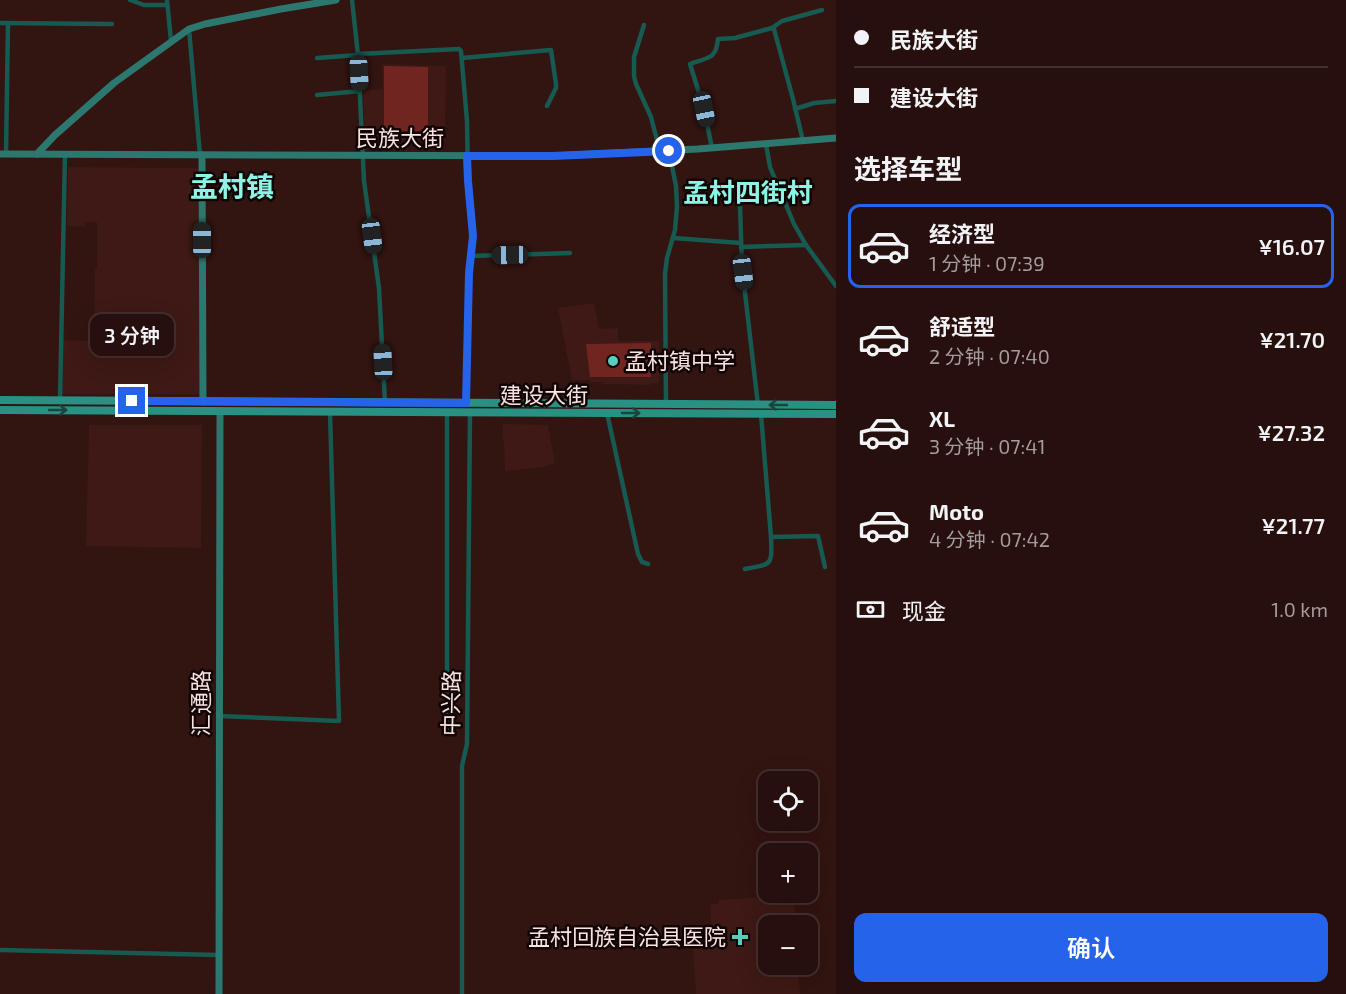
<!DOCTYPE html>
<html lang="zh">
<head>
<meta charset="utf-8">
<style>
	body { margin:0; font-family:"Exo 2","Noto Sans SC",sans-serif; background:#321d1b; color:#f1f3f6; height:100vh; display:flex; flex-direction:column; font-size:22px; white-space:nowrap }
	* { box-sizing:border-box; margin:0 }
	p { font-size:20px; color:#a49c9d }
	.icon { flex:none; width:33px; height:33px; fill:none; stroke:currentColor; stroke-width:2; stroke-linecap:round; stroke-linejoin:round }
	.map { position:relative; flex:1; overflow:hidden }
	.details { display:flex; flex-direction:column; background:#260f0d; width:510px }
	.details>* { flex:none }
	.banner { display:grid; align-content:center; height:132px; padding:0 18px; background:#260f0d }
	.buttons { position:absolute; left:758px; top:771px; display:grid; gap:12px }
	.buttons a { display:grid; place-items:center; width:60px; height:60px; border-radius:12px; background:#260f0d; box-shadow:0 6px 24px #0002,0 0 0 2px #422f2e; font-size:30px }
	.end { position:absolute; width:27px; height:27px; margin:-14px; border:8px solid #2563eb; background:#fff; box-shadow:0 0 0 3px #fff }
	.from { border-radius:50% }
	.bubble { position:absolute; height:42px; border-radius:12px; background:#260f0d; box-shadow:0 6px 24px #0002,0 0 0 2px #422f2e; font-size:20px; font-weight:600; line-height:42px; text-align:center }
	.car { position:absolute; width:18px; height:36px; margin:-18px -9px; border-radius:8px; box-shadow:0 0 4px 2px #0007; background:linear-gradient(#222 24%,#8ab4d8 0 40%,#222 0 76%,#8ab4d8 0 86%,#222 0) }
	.banner b { display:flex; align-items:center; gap:21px; height:57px; font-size:22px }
	.banner b+b { border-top:2px solid #422f2e }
	.banner i { width:15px; height:15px; background:#f1f3f6 }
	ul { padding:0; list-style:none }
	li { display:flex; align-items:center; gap:18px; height:84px; margin:0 12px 9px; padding:0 6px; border:3px solid transparent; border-radius:12px }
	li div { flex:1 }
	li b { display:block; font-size:22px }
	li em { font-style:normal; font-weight:600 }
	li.selected { border-color:#2563eb }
	li>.icon { width:54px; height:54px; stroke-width:1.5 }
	h2 { padding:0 18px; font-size:27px; line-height:72px }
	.pay { display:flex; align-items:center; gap:15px; height:66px; padding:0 18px; font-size:22px }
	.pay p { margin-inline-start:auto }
	.cta { display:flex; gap:12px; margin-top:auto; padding:12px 18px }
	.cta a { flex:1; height:69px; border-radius:12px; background:#2563eb; color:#fff; font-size:24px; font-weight:600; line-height:69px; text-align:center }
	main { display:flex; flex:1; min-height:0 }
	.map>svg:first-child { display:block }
	.built { fill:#3e1915 }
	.green { fill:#712521 }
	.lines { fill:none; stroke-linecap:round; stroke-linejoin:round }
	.street { stroke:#175a52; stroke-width:4.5 }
	.secondary { stroke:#2c786e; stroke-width:7 }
	.primary { stroke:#289184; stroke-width:8 }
	.oneway { stroke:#1b443e }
	.route { stroke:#2563eb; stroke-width:8 }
	.poi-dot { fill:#59cebe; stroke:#110504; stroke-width:2 }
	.labels { text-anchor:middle; stroke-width:5; stroke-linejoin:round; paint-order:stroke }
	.street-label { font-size:22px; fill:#f9e3e0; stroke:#110504 }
	.poi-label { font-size:22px; fill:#f9e3e0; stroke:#110504; text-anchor:start }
	.quarter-label { font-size:26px; font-weight:bold; fill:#8df5e6; stroke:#110504 }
	.district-label { font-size:28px; font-weight:bold; fill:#8df5e6; stroke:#110504 }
</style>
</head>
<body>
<main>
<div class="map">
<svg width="836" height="994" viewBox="0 0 836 994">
	<rect width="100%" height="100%" fill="#321411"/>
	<g class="built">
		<polygon points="382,64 446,66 445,140 365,140 363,91 383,89"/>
		<polygon points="68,167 198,168 200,394 62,394 62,340 94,341 95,269 97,269 97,222 85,222 85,227 67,226"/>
		<polygon points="594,303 599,329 618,328 618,341 659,341 659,383 652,383 651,385 603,384 603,382 590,382 590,380 572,380 558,308"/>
		<polygon points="503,424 548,425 555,463 544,467 505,471 504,441 502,440"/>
		<polygon points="89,425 202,425 201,548 86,546"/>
		<polygon points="794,895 796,925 768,926 768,964 798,965 800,994 696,994 693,949 713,948 710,904 719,904 719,900"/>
	</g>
	<g class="green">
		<polygon points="384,66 428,67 428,138 384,137"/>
		<polygon points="651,343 651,377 590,377 586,344"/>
	</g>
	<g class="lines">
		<g class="street">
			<polyline points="130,0 144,5 167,5"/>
			<polyline points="167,0 171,41"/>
			<polyline points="352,0 358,55 364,181 379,288 385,403"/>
			<polyline points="0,23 112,24"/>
			<polyline points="644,25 634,57 634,76 636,84 651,117 660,152"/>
			<polyline points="772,28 782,21 822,10"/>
			<polyline points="189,29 200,155"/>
			<polyline points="358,54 459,49 461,51 467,121 468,181 473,236 469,273 466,403"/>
			<polyline points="317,58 358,55"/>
			<polyline points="462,58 551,50 556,84 556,88 547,106"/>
			<polyline points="317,95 360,91"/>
			<polyline points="795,109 814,103 836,101"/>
			<polyline points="766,144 770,167 794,224 806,245 836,286"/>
			<path d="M712 148 704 109 690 64C708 57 716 60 718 39L735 38 772 28 774 29 793 99 803 141"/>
			<polyline points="6,154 8,23"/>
			<polyline points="740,205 742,267 758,405"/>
			<polyline points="673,238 741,243"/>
			<polyline points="741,247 806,245"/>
			<polyline points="471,256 570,253"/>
			<polyline points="60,400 65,154"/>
			<polyline points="666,404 665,274 667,258 675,230 677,207 676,186 669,151"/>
			<polyline points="447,413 447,730"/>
			<polyline points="607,413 638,554 642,562 648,564"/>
			<polyline points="761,414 771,537 818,536 825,567"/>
			<path d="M745 569C773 564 772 565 771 537"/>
			<polyline points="219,716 339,721 330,412"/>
			<polyline points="0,950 219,955"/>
			<polyline points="462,994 462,766 467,744 470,413"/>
		</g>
		<g class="secondary">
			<polyline points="0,154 552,156 698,149 836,138"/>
			<polyline points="37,154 55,135 114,83 189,29 205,24 281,9 336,0"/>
			<polyline points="202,155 203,402"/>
			<polyline points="219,994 220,411"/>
		</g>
		<g class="primary">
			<polyline points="0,400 836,405"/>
			<polyline points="0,410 836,414"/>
		</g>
	</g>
	<defs><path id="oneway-shaft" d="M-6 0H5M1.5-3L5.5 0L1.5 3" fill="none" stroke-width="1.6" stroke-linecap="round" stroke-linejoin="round" transform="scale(1.5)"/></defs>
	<g class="oneway">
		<use href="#oneway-shaft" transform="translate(778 405) rotate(-180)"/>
		<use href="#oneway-shaft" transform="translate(58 410)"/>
		<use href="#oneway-shaft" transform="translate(631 413)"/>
	</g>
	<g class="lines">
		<polyline class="route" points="132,401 466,403 469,273 473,236 468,181 467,156 552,156 669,151"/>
	</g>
	<g class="poi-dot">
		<circle cx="613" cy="361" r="6"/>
		<path d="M737 928h6v6h6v6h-6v6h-6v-6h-6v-6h6z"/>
	</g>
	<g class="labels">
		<g class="street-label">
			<text x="400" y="146">民族大街</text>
			<text x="544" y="403">建设大街</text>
			<text transform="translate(201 703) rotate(-90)" y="8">汇通路</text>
			<text transform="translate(451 703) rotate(-89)" y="8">中兴路</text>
		</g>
		<g class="poi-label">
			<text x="625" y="369">孟村镇中学</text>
			<text x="726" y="945" text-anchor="end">孟村回族自治县医院</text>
		</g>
		<g class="quarter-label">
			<text x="748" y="202">孟村四街村</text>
		</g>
		<g class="district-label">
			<text x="232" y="197">孟村镇</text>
		</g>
	</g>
</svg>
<div class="buttons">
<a><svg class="icon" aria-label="locate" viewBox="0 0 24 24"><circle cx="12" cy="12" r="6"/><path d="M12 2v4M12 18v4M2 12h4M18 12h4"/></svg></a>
<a>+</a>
<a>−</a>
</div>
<i class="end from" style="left:669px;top:151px"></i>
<i class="end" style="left:132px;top:401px"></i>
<div class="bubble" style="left:90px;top:314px;width:84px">3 分钟</div>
<i class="car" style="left:359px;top:73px;rotate:177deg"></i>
<i class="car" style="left:704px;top:109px;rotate:168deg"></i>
<i class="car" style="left:372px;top:236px;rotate:173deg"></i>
<i class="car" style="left:202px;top:240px;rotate:0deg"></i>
<i class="car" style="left:510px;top:255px;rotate:269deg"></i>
<i class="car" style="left:743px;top:272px;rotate:173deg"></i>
<i class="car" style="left:383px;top:362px;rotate:357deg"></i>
</div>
<section class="details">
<div class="banner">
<b><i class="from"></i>民族大街</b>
<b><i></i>建设大街</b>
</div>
<h2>选择车型</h2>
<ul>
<li class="selected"><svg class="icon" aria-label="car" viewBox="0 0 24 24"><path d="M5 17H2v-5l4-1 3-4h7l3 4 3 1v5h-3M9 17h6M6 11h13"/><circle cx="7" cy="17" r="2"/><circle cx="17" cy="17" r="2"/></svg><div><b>经济型</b><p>1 分钟 · 07:39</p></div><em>¥16.07</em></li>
<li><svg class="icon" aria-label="car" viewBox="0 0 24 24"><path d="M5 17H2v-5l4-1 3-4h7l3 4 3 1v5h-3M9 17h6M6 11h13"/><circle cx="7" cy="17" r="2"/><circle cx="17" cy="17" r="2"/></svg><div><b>舒适型</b><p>2 分钟 · 07:40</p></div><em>¥21.70</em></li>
<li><svg class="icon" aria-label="car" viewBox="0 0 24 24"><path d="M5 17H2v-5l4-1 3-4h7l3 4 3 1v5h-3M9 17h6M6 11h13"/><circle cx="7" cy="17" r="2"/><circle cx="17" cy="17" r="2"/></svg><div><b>XL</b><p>3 分钟 · 07:41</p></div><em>¥27.32</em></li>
<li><svg class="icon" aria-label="car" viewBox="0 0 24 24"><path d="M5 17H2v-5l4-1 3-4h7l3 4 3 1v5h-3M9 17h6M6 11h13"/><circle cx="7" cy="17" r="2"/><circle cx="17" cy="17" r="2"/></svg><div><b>Moto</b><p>4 分钟 · 07:42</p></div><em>¥21.77</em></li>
</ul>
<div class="pay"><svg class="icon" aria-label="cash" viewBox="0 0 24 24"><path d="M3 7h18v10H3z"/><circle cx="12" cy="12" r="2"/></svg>现金<p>1.0 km</p></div>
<div class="cta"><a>确认</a></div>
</section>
</main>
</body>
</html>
